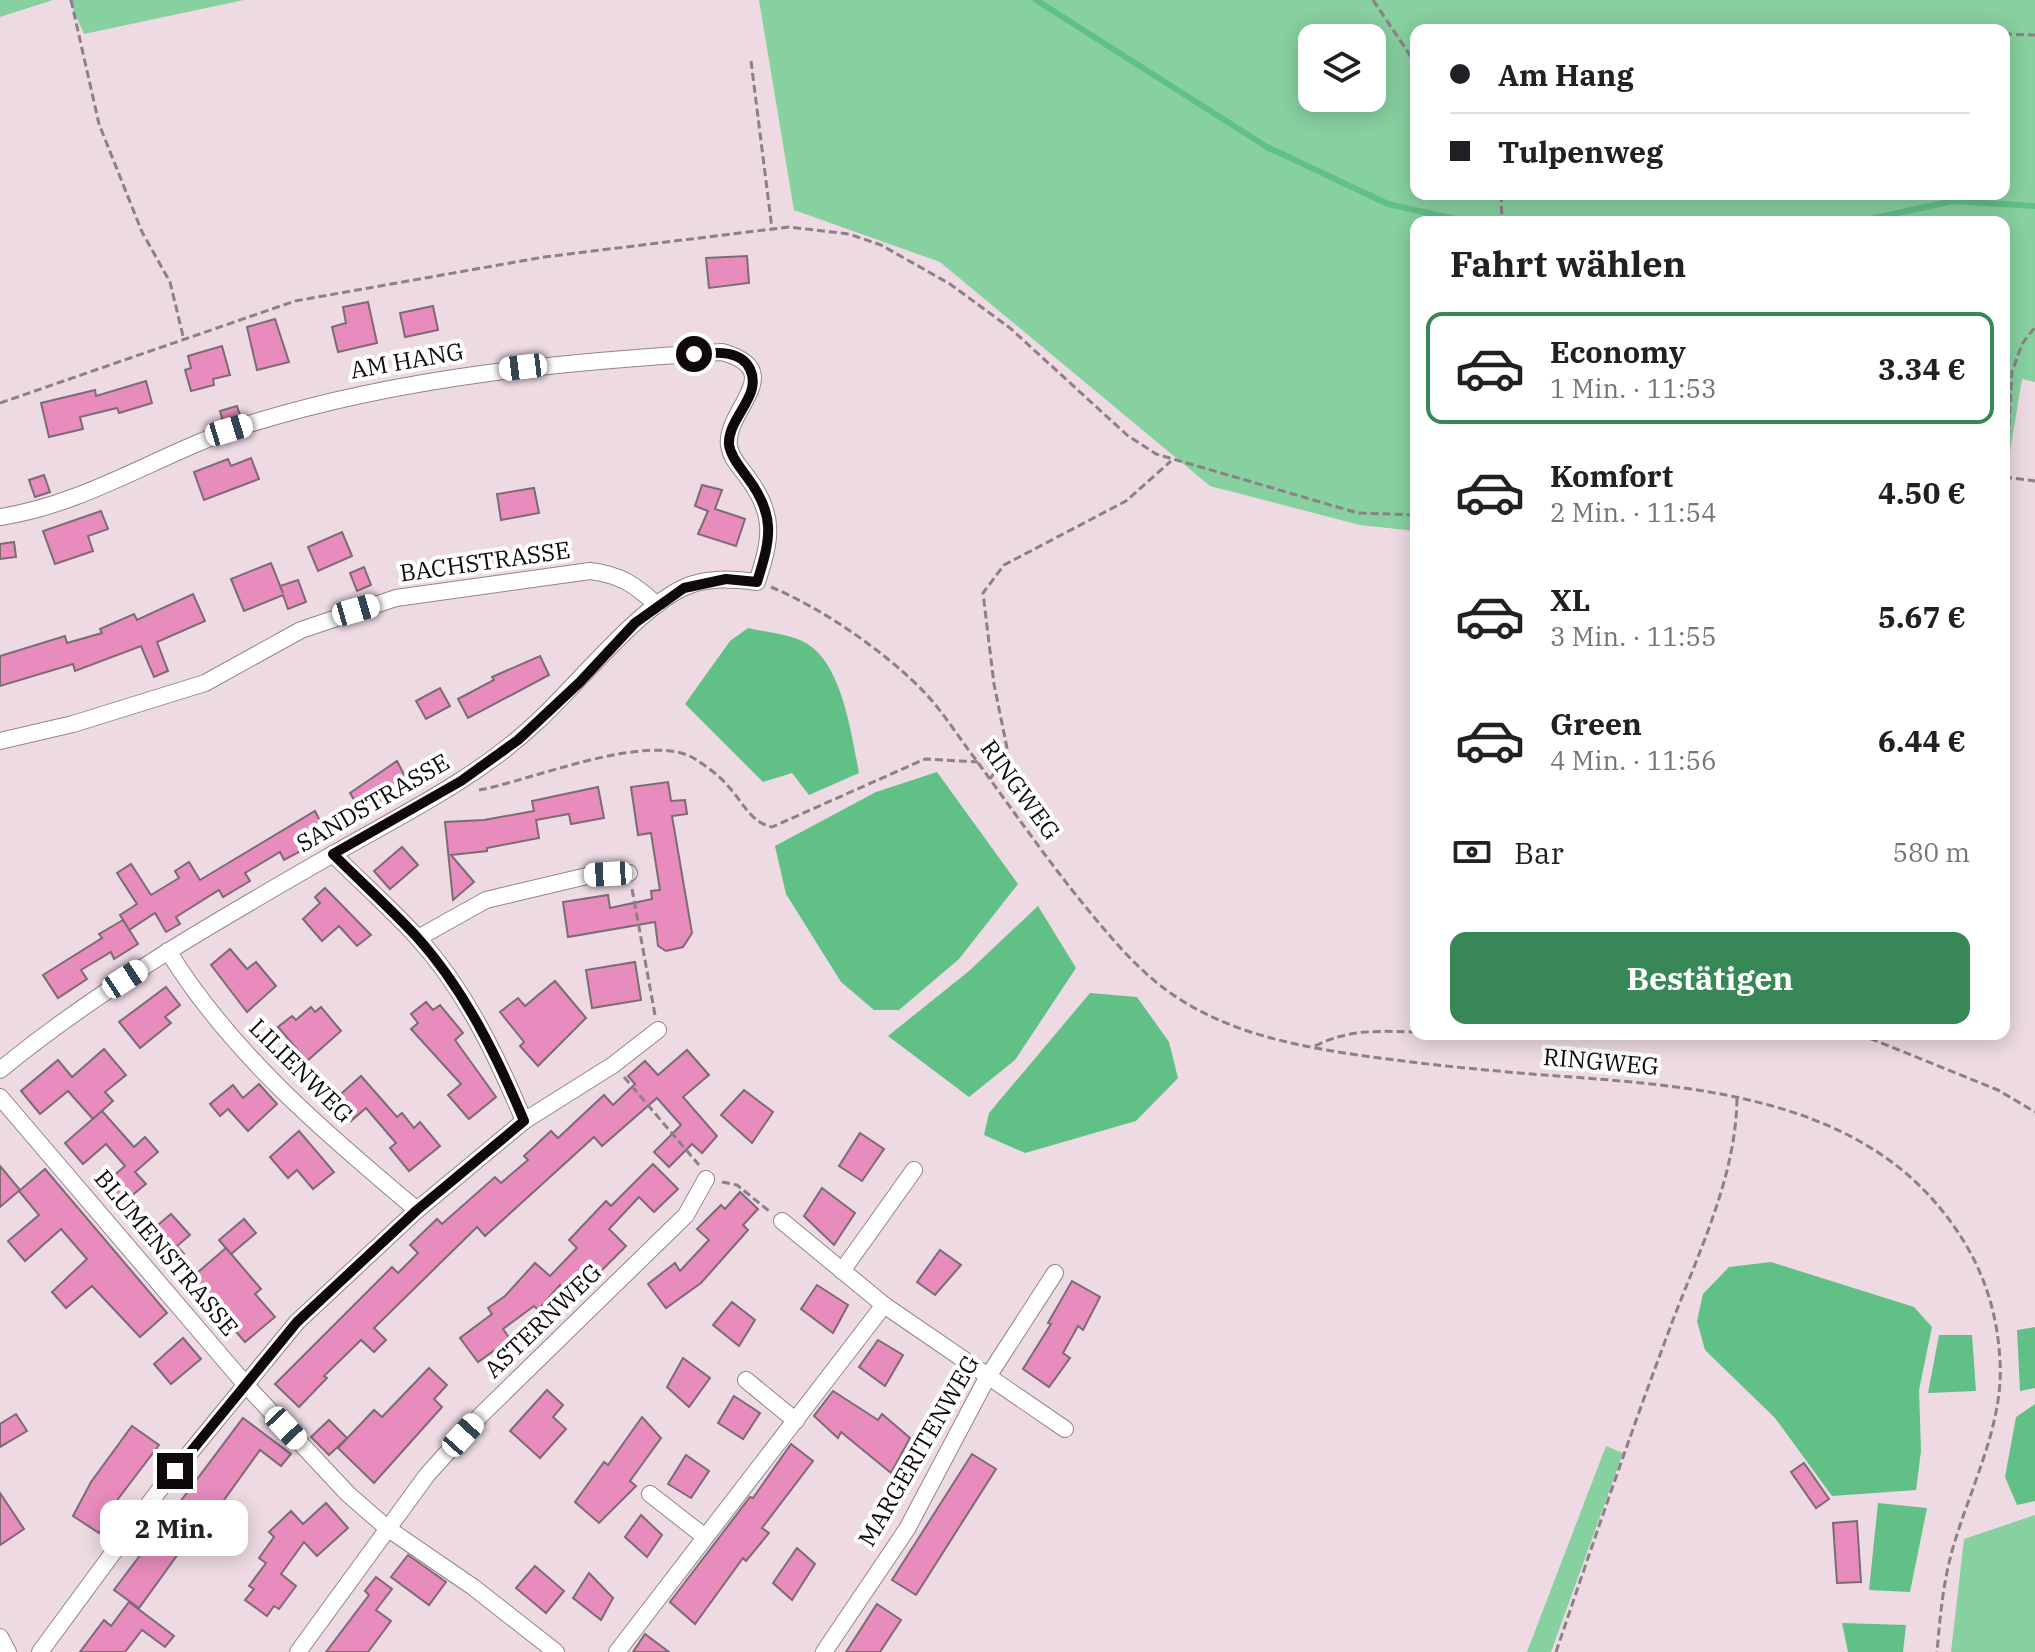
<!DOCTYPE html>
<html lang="de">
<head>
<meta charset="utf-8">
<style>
	body { margin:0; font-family:"IBM Plex Serif",serif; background:#f2f2f2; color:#202124; height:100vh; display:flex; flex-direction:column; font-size:30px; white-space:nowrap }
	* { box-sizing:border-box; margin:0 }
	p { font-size:26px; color:#757577 }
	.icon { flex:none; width:44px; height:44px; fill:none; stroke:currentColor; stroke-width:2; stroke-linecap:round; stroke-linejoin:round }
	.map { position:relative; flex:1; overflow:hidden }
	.sheet { position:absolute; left:1410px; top:216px; width:600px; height:824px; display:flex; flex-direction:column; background:#fff; border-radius:16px; box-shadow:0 4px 20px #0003 }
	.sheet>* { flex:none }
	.hud { position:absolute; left:1410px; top:24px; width:600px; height:176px; border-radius:16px; box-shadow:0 4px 20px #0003; display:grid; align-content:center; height:176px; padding:0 40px; background:#fff }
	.buttons { position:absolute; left:1298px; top:24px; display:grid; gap:16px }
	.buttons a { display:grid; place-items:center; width:88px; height:88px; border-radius:16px; background:#fff; box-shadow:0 4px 20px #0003; font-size:40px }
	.end { position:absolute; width:36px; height:36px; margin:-18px; border:10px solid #0f090c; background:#fff; box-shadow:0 0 0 4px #fff }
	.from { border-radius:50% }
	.bubble { position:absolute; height:56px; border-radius:16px; background:#fff; box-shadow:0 4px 20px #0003; font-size:26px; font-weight:700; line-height:56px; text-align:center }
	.car { position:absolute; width:24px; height:48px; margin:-24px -12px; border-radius:10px; box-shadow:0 0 6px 2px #0007; background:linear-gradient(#fff 24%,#345 0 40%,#fff 0 76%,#345 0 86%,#fff 0) }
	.hud b { display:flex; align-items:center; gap:28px; height:76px; font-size:30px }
	.hud b+b { border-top:2px solid #e0e0e0 }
	.hud i { width:20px; height:20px; background:#202124 }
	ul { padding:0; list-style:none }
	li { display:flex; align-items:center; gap:24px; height:112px; margin:0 16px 12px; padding:0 24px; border:4px solid transparent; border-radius:16px }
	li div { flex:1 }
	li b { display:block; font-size:30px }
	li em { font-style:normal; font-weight:700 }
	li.selected { border-color:#378757 }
	li>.icon { width:72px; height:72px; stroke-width:1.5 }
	h2 { padding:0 40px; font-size:36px; line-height:96px }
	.pay { display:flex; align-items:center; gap:20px; height:88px; padding:0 40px; font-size:30px }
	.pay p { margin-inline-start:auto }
	.action { display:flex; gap:16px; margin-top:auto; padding:16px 40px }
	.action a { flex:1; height:92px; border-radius:16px; background:#378757; color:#fff; font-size:32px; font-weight:700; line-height:92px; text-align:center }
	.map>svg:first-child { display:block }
	.green { fill:#87d0a0; fill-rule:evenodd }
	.water { fill:#61c085 }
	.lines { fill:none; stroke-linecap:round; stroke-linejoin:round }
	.stream { stroke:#61c085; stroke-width:6 }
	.building { fill:#e88cbd; stroke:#7c6b73; stroke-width:2 }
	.minor-casing { stroke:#96848c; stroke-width:18 }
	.path { stroke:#8d8086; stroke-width:3; stroke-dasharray:8 4; stroke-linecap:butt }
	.minor { stroke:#fff; stroke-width:16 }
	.route { stroke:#0f090c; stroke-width:10 }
	.labels { text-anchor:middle; stroke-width:8; stroke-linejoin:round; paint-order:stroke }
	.street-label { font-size:24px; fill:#0f090c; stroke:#fff }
</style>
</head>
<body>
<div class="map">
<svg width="2035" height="1652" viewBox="0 0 2035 1652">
	<rect width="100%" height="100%" fill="#eddae3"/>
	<g class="green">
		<polygon points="0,0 53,0 0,17"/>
		<polygon points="69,0 244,0 84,34"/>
		<path d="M759 0H2035V382L2022 379 2008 464H2004V222H1416V531L1360 525 1210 486 940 262 794 210ZM2004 30V194H1416V30ZM1372 38V98H1312V38Z"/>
		<polygon points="1606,1446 1623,1453 1551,1652 1527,1652"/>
		<polygon points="2035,1515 2035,1652 1951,1652 1964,1539"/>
	</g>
	<g class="water">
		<path d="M748 628C769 633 797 634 813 648 843 672 852 737 859 773L809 795 792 773 763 782 685 704 730 641Z"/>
		<polygon points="937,772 1018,884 959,959 899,1010 874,1010 841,982 786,894 775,846 876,792"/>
		<polygon points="1038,906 1076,968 1015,1060 969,1097 888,1036 969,971"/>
		<polygon points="1090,993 1137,997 1169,1042 1178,1078 1136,1121 1025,1153 984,1135 989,1113"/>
		<polygon points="1771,1262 1914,1307 1932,1327 1919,1390 1921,1451 1916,1490 1832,1496 1775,1418 1705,1350 1697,1321 1703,1294 1729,1267"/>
		<polygon points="2035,1327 2035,1388 2020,1391 2017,1330"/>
		<polygon points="1939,1335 1972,1335 1976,1391 1928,1393"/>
		<polygon points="2035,1404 2035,1501 2017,1505 2005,1477 2016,1417"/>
		<polygon points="1878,1503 1927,1508 1910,1592 1869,1590"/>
		<polygon points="1842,1623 1906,1625 1903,1652 1848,1652"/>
	</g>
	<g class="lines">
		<g class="stream">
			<polyline points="1036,0 1267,147 1388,204 1468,222"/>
			<polyline points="1856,222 1953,201 2035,206"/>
		</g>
	</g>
	<g class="building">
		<polygon points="747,256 749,283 709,288 706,258"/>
		<polygon points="368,302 377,343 338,352 332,327 346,323 343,307"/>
		<polygon points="433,306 438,330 405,337 400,313"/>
		<polygon points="275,319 289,362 257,370 247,327"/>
		<polygon points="222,346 230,375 213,379 214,385 191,391 185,370 191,368 188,356"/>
		<polygon points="146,381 152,403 119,413 117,408 80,417 83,429 49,437 41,403 95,390 96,396"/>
		<polygon points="237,406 240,415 223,422 220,411"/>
		<polygon points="251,458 259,479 204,500 194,472 228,459 231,466"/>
		<polygon points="44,475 50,492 35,497 29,480"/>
		<polygon points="702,485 722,490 715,509 745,519 736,546 698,534 708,511 695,506"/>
		<polygon points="534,488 539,513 501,520 497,494"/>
		<polygon points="101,511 108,529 88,536 93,551 55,564 43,531"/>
		<polygon points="342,532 352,556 318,571 308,547"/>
		<polygon points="14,542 16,557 0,559 0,544"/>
		<polygon points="271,563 283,593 280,586 298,580 306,602 288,609 283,595 244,611 231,579"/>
		<polygon points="364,567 371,585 357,591 350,573"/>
		<polygon points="193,594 205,621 157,642 168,671 154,677 141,646 75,671 73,664 0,686 0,656 65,636 67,643 102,633 100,629 134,614 137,620"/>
		<polygon points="540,656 549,675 468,718 458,699 494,680 492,677"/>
		<polygon points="440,688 450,706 426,719 416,701"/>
		<polygon points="397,761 408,782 388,793 391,799 363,815 350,793"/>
		<polygon points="668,782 671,801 685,800 687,814 672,816 692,933 683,947 666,951 658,946 655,922 568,937 563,902 608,895 610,908 652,899 651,891 660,890 651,833 638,835 631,787"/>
		<polygon points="598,787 604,818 571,824 569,814 536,820 539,838 487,848 487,851 451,855 474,882 453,900 445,822 484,820 534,811 532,801"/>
		<polygon points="315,811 324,829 310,837 314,844 284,860 280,852 245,873 250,881 223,897 219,890 176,917 180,924 166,932 155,913 129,930 120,915 137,904 117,873 131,864 151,895 179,878 175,871 189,862 200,880"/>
		<polygon points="402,847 418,865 390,889 374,871"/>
		<polygon points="325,888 371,935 357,946 339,926 322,941 303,919 320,903 315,897"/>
		<polygon points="123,920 138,944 114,959 111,952 81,970 87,979 58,998 43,975 102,938 99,934"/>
		<polygon points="230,949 247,969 256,962 276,986 247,1012 211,965"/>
		<polygon points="635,962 641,1000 592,1008 586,970"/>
		<polygon points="555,981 586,1018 538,1066 520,1046 524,1042 500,1012 518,998 525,1006"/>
		<polygon points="166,987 180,1005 165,1017 171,1023 140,1048 119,1022"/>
		<polygon points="426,1002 433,1010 440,1005 463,1033 455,1040 496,1097 469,1119 448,1095 461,1084 411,1029 418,1023 411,1014"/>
		<polygon points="311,1007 315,1012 321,1007 341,1031 307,1061 278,1027 292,1016 296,1020"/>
		<polygon points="104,1049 126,1075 105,1092 113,1101 93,1119 68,1091 40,1114 21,1091 58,1060 72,1077"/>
		<polygon points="687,1050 709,1075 683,1097 717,1136 702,1153 692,1144 669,1167 654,1152 681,1125 657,1098 602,1146 594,1137 485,1236 477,1227 374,1328 386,1340 374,1352 361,1340 324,1376 327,1378 299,1407 275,1384 392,1267 398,1273 418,1253 410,1245 437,1219 442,1224 495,1177 501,1183 528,1160 524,1156 551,1131 558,1138 604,1095 613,1105 635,1084 628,1076 645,1061 658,1075"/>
		<polygon points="361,1076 397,1117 402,1113 414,1128 420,1122 440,1146 409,1171 390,1148 396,1143 366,1108 351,1121 333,1101"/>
		<polygon points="259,1084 277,1104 248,1131 228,1109 220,1116 210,1104 233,1085 243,1098"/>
		<polygon points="744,1090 773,1112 752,1143 721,1115"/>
		<polygon points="102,1111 134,1147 145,1137 158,1152 135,1172 146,1184 120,1205 103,1185 125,1166 106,1144 83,1164 65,1143"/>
		<polygon points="299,1131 334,1172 313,1189 297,1170 288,1178 270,1157"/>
		<polygon points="860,1133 884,1149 862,1181 839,1166"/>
		<polygon points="653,1164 678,1189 654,1212 639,1197 609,1229 626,1246 597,1275 588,1266 565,1290 560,1285 538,1310 534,1306 503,1329 510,1339 478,1362 460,1338 492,1314 488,1308 505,1296 535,1263 550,1276 577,1248 569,1240 606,1201 611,1206"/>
		<polygon points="0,1166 20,1190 0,1207"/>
		<polygon points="45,1169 167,1313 140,1337 92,1286 66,1308 52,1292 87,1259 61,1229 25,1261 8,1241 39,1215 19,1191"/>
		<polygon points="822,1188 855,1213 834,1245 804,1216"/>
		<polygon points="740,1192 758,1209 743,1225 748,1230 701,1283 666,1308 648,1284 675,1263 680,1271 709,1240 697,1229 721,1205 725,1209"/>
		<polygon points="171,1214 190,1235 177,1246 184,1254 171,1265 146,1235"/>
		<polygon points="244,1219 256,1233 231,1254 219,1240"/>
		<polygon points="226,1248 261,1289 255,1294 275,1317 245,1342 190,1279"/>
		<polygon points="940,1250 961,1265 935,1295 917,1282"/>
		<polygon points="1072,1281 1100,1297 1083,1330 1078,1326 1063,1353 1070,1358 1049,1387 1023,1369 1051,1324 1048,1323"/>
		<polygon points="817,1285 848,1305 833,1333 801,1309"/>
		<polygon points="732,1302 755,1320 739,1346 713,1325"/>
		<polygon points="183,1338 201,1359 171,1384 154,1364"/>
		<polygon points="878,1340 903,1355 885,1386 859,1367"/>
		<polygon points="683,1358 710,1378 689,1407 667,1387"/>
		<polygon points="429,1368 447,1385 434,1399 442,1407 374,1483 338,1448 374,1410 382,1417"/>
		<polygon points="547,1390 563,1405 553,1417 566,1429 540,1458 510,1431"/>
		<polygon points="833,1391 878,1420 882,1414 910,1438 891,1473 841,1432 838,1438 814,1416"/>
		<polygon points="734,1396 760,1413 743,1439 718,1423"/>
		<polygon points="16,1414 27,1431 0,1447 0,1424"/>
		<polygon points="642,1417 661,1438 630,1481 636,1486 599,1523 575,1502 604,1462 608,1465"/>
		<polygon points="243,1418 291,1454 281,1466 260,1450 211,1518 218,1523 205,1540 194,1532 139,1608 114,1590"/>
		<polygon points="329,1420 347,1438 329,1455 311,1437"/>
		<polygon points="132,1426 159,1445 118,1499 99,1533 73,1516 91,1482"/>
		<polygon points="791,1444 813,1461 762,1528 769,1533 746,1561 743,1558 695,1624 670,1602 750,1497 753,1498"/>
		<polygon points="972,1454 996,1469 916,1595 892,1580"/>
		<polygon points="686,1455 709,1471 691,1498 668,1484"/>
		<polygon points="1804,1463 1829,1499 1816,1508 1791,1472"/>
		<polygon points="0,1493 24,1529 0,1545"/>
		<polygon points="326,1503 348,1528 317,1556 304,1542 281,1574 296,1586 279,1609 274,1606 267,1616 245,1600 254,1589 249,1586 266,1563 259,1558 274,1537 269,1532 291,1511 303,1524"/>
		<polygon points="641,1515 662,1535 647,1557 625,1537"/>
		<polygon points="1857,1521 1861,1582 1837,1583 1833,1523"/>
		<polygon points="797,1548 815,1564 792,1600 773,1583"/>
		<polygon points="408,1555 446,1582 429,1605 391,1577"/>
		<polygon points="535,1566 564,1591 546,1613 516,1588"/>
		<polygon points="589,1573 613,1598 601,1620 573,1598"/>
		<polygon points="376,1577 392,1589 376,1610 391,1621 368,1652 326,1652 369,1595 365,1591"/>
		<polygon points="129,1602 174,1636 165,1647 142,1630 125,1652 80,1652 104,1620 111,1626"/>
		<polygon points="877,1604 901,1620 880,1652 846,1652"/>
		<polygon points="645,1634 669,1652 633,1652"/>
	</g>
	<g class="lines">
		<defs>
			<g id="minor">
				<path d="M0 517C88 504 165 450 249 424 404 376 561 362 722 352 790 371 724 410 729 446 731 459 741 468 748 478 776 516 771 539 757 582 732 579 708 577 685 587 638 608 578 684 538 721 479 777 405 813 335 853 220 919 104 985 0 1070"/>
				<path d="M0 741 73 724 205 683 301 630 396 598 590 571C621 575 634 584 657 605"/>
				<path d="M333 854C361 882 390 908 416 936 464 988 497 1056 524 1121"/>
				<polyline points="418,938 486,900 587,876 629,873"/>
				<path d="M168 951C231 1053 325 1133 417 1210"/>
				<polyline points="0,1097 245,1384 348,1494 387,1528 473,1587 556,1652"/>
				<polyline points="782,1221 884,1305 1065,1429"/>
				<polyline points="842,1271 914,1170"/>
				<polyline points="746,1380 796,1421"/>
				<polyline points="650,1494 705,1537"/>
				<polyline points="0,1637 8,1652"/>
				<polyline points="40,1652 157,1493 297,1322 417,1210 524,1121 613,1065 658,1030"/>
				<polyline points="298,1652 427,1475 480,1416 686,1215 706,1179"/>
				<polyline points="617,1652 884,1305"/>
				<polyline points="824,1652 907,1529 987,1378 1055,1273"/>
			</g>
		</defs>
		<use href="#minor" class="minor-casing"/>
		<g class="path">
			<polyline points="71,0 99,124 142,232 170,282 183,336"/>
			<polyline points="1373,0 1416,64"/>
			<polyline points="2004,34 2035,35"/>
			<polyline points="751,61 772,229"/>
			<polyline points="1501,194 1502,222"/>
			<polyline points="0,403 295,301 544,257 789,227 849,234 881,245 950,284 1010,328 1127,435 1156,454 1358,513 1416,515"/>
			<polyline points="2004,477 2035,481"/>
			<polyline points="2004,522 2012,372 2022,344 2035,327"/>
			<path d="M771 587C822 608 887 653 925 693 944 713 959 738 976 760 1009 805 1041 851 1076 895 1107 933 1139 974 1181 1000 1235 1034 1297 1046 1358 1055 1420 1064 1482 1070 1544 1075 1680 1085 1846 1093 1940 1208 1977 1253 1997 1302 2000 1361 2004 1425 1969 1490 1952 1551 1943 1584 1940 1617 1937 1652"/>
			<polyline points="990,779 1008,753 994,684 983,593 1004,565 1126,501 1171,461"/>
			<path d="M479 790C530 781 650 730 695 759 706 766 720 776 728 786 743 802 750 822 772 827L925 759 978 762"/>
			<polyline points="632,889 655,1015"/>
			<polyline points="1598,1034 1683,1037 1722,1034"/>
			<polyline points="1859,1034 1998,1090 2035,1112"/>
			<path d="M1315 1046C1349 1029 1378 1031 1416 1032"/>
			<polyline points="624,1077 699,1165"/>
			<polyline points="722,1182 737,1185 769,1211"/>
			<path d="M1556 1652C1592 1546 1628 1440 1667 1336 1695 1259 1736 1181 1737 1098"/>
		</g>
		<use href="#minor" class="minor"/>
	</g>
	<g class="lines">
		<path class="route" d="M175 1471 297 1322 417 1210 524 1121C497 1056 464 989 416 936 390 908 361 882 333 854L461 781 518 740 580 682 635 623 684 588 726 579 757 582C771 538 776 515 747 477 740 467 731 457 729 445 727 418 763 396 750 369 740 348 712 353 694 354"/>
	</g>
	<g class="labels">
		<g class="street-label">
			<text transform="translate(407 361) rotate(-10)" y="8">AM HANG</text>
			<text transform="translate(485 562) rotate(-8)" y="8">BACHSTRASSE</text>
			<text transform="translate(1020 790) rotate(54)" y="8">RINGWEG</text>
			<text transform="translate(373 803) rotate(-30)" y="8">SANDSTRASSE</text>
			<text transform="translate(1601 1062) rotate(5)" y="8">RINGWEG</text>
			<text transform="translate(301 1071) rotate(45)" y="8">LILIENWEG</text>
			<text transform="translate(166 1253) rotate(50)" y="8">BLUMENSTRASSE</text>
			<text transform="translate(543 1321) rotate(-44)" y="8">ASTERNWEG</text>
			<text transform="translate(919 1451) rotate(-60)" y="8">MARGERITENWEG</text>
		</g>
	</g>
</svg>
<div class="buttons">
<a><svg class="icon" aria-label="layers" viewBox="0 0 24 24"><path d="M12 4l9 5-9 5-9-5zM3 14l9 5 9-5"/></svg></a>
</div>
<i class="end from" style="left:694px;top:354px"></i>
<i class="end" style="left:175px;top:1471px"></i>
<div class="bubble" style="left:100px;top:1500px;width:148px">2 Min.</div>
<i class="car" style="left:523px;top:367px;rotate:263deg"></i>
<i class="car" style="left:229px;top:430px;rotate:73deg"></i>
<i class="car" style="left:356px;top:610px;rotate:74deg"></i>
<i class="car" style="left:608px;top:874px;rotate:267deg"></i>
<i class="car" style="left:125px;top:979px;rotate:57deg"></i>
<i class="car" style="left:286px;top:1428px;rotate:137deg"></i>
<i class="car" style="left:463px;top:1435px;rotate:42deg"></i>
<div class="hud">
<b><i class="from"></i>Am Hang</b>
<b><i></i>Tulpenweg</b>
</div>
<section class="sheet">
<h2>Fahrt wählen</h2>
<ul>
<li class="selected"><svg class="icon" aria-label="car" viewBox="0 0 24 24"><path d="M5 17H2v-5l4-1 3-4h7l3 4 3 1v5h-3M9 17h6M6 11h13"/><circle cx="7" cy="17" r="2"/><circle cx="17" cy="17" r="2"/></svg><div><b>Economy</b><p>1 Min. · 11:53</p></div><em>3.34 €</em></li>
<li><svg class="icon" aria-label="car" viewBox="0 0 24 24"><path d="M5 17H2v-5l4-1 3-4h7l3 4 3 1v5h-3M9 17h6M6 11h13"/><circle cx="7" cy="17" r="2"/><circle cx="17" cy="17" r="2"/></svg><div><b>Komfort</b><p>2 Min. · 11:54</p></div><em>4.50 €</em></li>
<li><svg class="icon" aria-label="car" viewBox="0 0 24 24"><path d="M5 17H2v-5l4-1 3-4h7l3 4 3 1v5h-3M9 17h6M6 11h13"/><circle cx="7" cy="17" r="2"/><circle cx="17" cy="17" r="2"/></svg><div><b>XL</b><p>3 Min. · 11:55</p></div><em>5.67 €</em></li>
<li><svg class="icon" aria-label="car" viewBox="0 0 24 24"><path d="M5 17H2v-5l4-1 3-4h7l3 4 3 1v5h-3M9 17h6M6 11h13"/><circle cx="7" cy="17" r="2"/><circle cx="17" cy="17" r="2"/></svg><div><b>Green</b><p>4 Min. · 11:56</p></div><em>6.44 €</em></li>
</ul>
<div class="pay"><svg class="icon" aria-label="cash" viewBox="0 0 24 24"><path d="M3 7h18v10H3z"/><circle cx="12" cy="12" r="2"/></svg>Bar<p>580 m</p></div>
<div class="action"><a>Bestätigen</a></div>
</section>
</div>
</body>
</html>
